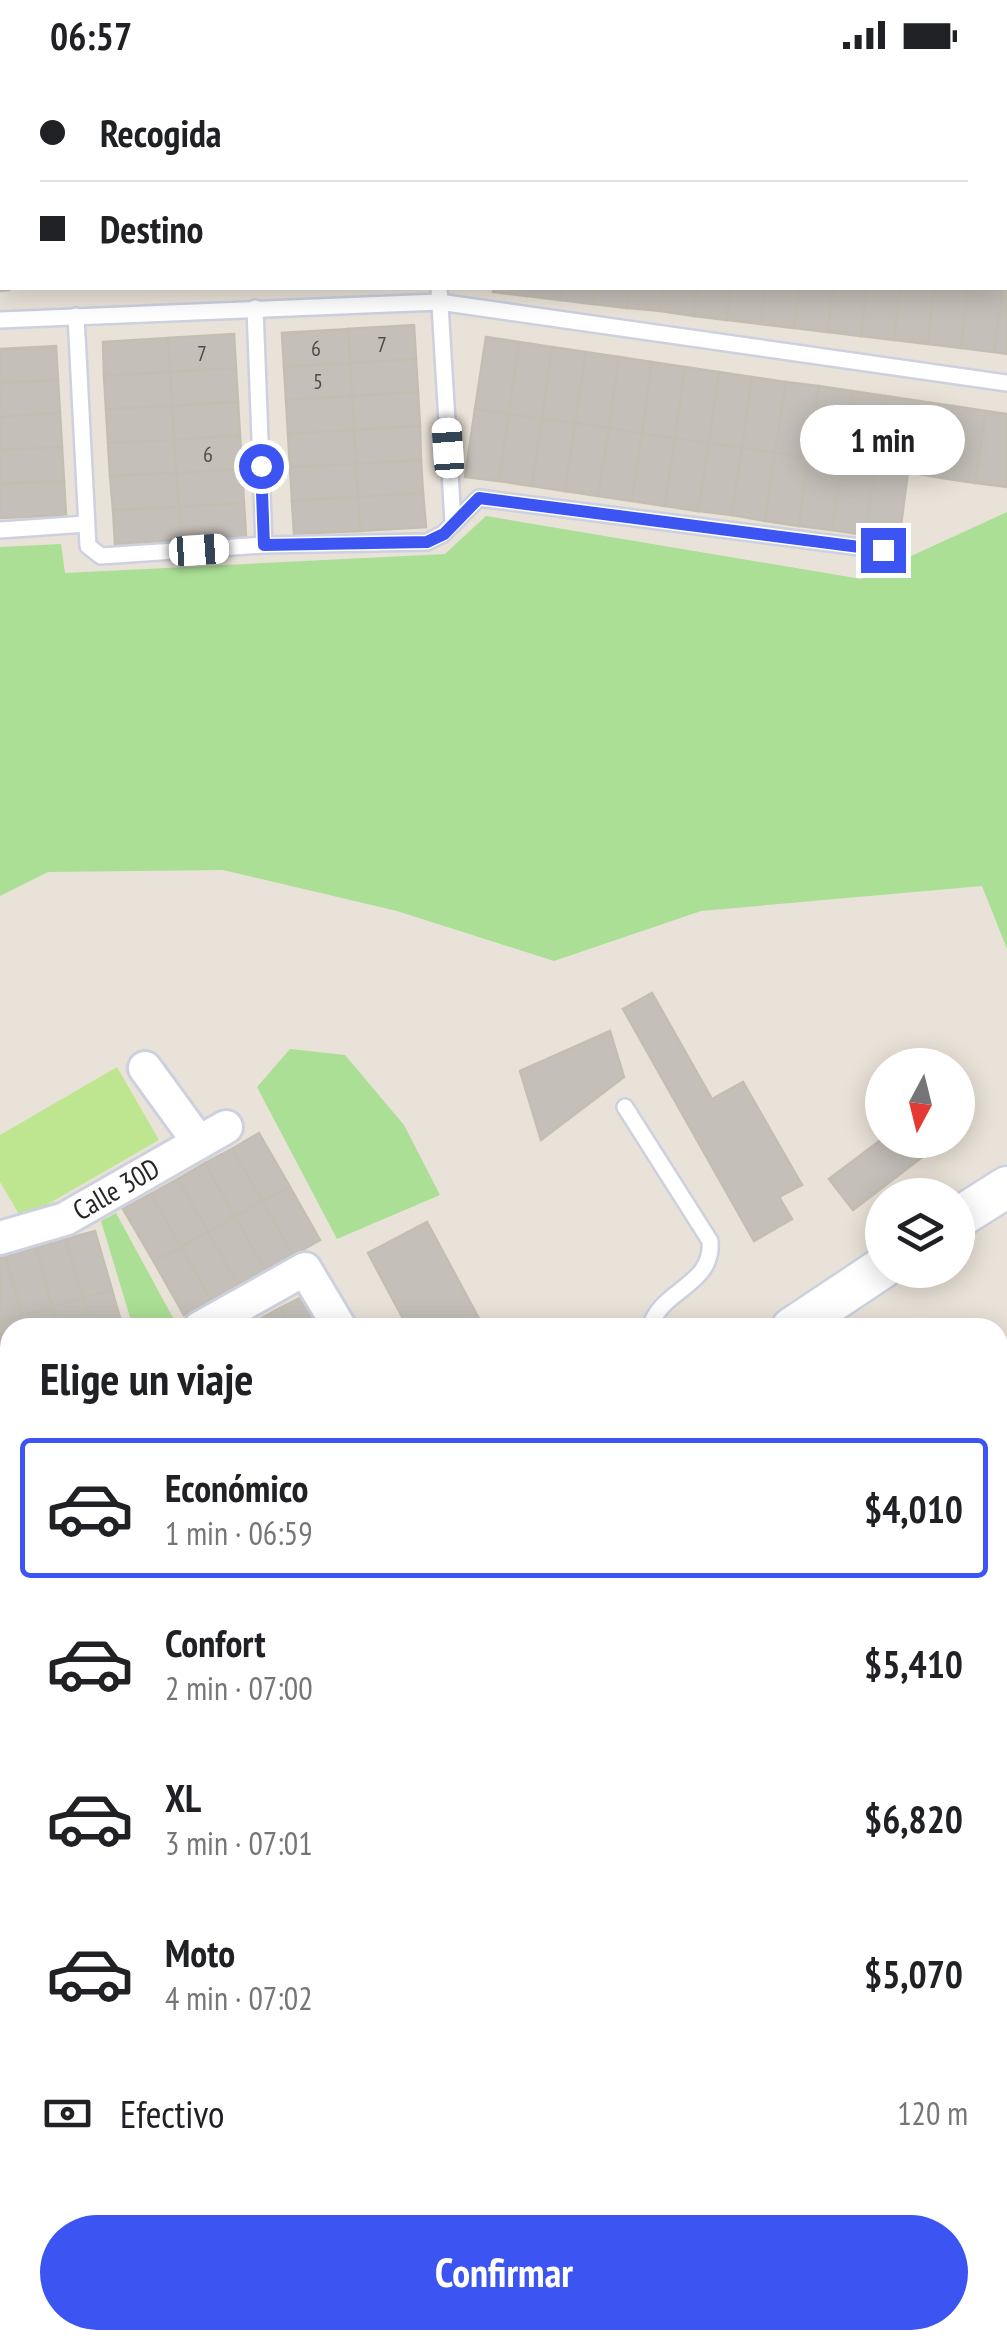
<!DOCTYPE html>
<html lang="es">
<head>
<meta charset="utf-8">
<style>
	body { margin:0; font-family:"PT Sans Narrow",sans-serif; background:#f6f6f6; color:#202124; height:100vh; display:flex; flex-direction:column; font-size:38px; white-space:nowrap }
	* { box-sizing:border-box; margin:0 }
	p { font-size:32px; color:#757577 }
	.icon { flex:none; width:55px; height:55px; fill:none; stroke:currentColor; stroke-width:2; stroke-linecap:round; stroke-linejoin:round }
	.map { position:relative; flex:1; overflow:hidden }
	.panel { position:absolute; left:0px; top:1248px; width:1008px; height:1032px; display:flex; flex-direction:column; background:#fff; border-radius:30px 30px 0 0; box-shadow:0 5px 25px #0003 }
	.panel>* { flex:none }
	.guide { position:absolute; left:0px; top:0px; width:1008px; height:220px; box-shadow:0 5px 25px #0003; display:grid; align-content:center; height:220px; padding:0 40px; background:#fff }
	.needle { width:65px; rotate:187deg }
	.tools { position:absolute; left:865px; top:978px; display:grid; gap:20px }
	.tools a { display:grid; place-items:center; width:110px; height:110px; border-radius:50%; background:#fff; box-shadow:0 5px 25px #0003; font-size:50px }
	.end { position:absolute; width:45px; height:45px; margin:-22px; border:12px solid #3c55f2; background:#fff; box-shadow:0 0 0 5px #fff }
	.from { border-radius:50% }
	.bubble { position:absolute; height:70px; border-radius:35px; background:#fff; box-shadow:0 5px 25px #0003; font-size:32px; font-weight:700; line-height:70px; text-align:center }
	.car { position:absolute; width:30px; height:60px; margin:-30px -15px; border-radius:12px; box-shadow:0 0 8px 2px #0007; background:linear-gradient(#fff 24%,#345 0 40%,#fff 0 76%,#345 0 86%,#fff 0) }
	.guide b { display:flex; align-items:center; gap:35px; height:95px; font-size:38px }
	.guide b+b { border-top:2px solid #e0e0e0 }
	.guide i { width:25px; height:25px; background:#202124 }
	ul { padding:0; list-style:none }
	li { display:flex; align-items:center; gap:30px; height:140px; margin:0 20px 15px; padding:0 20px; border:5px solid transparent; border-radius:10px }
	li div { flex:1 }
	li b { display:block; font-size:38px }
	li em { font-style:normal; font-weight:700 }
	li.active { border-color:#3c55f2 }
	li>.icon { width:90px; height:90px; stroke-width:1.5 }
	h2 { padding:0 40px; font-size:45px; line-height:120px }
	.pay { display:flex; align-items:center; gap:25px; height:110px; padding:0 40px; font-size:38px }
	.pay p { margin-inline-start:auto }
	.cta { display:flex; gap:20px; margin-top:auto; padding:20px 40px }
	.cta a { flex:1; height:115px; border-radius:60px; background:#3c55f2; color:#fff; font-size:40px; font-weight:700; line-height:115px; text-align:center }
	.status { display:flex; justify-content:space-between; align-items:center; height:70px; padding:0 50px; background:#fff; direction:ltr }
	.status svg { height:28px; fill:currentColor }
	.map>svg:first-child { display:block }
	.green { fill:#abdf95 }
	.pitch { fill:#bee691 }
	.building { fill:#c4bfb8; stroke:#c4beb2; stroke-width:2.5 }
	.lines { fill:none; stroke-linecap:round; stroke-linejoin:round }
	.service-casing { stroke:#cdd0df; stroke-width:20 }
	.minor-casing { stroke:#cdd0df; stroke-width:38 }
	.tertiary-casing { stroke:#cdd0df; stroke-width:45 }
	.primary-casing { stroke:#c2c2c2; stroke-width:55 }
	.service { stroke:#fff; stroke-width:15 }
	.minor { stroke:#fff; stroke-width:32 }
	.tertiary { stroke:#fff; stroke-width:40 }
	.primary { stroke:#ead05c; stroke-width:50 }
	.route { stroke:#3c55f2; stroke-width:12 }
	.labels { text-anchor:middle; stroke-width:8; stroke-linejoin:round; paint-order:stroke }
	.number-label { font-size:22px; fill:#4e4c4a }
	.street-label { font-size:28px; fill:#262626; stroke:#fff }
</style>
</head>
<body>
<div class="status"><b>06:57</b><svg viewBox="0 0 49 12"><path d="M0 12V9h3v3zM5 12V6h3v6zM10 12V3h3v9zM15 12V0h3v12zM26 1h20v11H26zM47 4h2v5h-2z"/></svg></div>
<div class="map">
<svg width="1007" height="2278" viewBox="0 0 1007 2278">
	<rect width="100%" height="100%" fill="#e9e2d8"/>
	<g class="green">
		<polygon points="1007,442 1007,879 982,816 701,841 554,891 397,841 223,800 48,802 0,826 0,477 61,474 65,503 445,484 486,446 861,509"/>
		<polygon points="290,979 345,985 404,1055 440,1125 337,1169 257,1017"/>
		<polygon points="116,1143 178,1257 133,1257 101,1151"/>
		<polygon points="998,1896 1007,1906 1007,2018 998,2015"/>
	</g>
	<polygon class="pitch" points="117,997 159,1070 22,1149 0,1112 0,1065"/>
	<g class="building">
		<polygon points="0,87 2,89 0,155"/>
		<polygon points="2,154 2,218 10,220 0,221"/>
		<polygon points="1005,202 1007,202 1007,284 994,282"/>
		<polygon points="494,218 528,218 527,226 493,222"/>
		<polygon points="528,218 562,218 560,230 527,226"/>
		<polygon points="562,218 595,218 593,234 560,230"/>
		<polygon points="595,218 630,218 627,238 593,234"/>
		<polygon points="630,218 663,218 660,241 627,238"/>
		<polygon points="663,218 697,218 694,246 660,241"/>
		<polygon points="697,218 731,218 727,250 694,246"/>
		<polygon points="731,218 765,218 761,254 727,250"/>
		<polygon points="765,218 799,218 794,258 761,254"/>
		<polygon points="799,218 833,218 828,262 794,258"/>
		<polygon points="833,218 867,218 861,266 828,262"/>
		<polygon points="867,218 900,218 894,270 861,266"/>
		<polygon points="900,218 934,218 928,274 894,270"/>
		<polygon points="934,218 968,218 961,278 928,274"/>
		<polygon points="968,218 1002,218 994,282 961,278"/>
		<polygon points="414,255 416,289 350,293 348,259"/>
		<polygon points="348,259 350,293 284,297 282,263"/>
		<polygon points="234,264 236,298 170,302 168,268"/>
		<polygon points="486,267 519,272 509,344 475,339"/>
		<polygon points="168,268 170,302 104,306 103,272"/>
		<polygon points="519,272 552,277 542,349 509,344"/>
		<polygon points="56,276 58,310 0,313 0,279"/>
		<polygon points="552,277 586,282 575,353 542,349"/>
		<polygon points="586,282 619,287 609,358 575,353"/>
		<polygon points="619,287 652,292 642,364 609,358"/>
		<polygon points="416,289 418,322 352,326 350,293"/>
		<polygon points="652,292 685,297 675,368 642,364"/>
		<polygon points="350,293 352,326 286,330 284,297"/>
		<polygon points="685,297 719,302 709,373 675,368"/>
		<polygon points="236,298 238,332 172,336 170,302"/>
		<polygon points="170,302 172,336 106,339 104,306"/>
		<polygon points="719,302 752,307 742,378 709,373"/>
		<polygon points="752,307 786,312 775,383 742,378"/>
		<polygon points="58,310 60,343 0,347 0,313"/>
		<polygon points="786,312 819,316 808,388 775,383"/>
		<polygon points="819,316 852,321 842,393 808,388"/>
		<polygon points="852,321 886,326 875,398 842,393"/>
		<polygon points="418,322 420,356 354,360 352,326"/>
		<polygon points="352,326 354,360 288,364 286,330"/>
		<polygon points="886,326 919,331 908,402 875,398"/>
		<polygon points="919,331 953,336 942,408 908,402"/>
		<polygon points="238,332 240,365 174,370 172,336"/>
		<polygon points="172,336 174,370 108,373 106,339"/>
		<polygon points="953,336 986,341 975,413 942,408"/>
		<polygon points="475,339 509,344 499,411 465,407"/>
		<polygon points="986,341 1007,344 1007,417 975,413"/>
		<polygon points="60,343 62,377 0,380 0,347"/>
		<polygon points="509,344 542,349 532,416 499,411"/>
		<polygon points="542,349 575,353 565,421 532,416"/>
		<polygon points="575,353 609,358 598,426 565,421"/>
		<polygon points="420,356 421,390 356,394 354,360"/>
		<polygon points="609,358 642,364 632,431 598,426"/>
		<polygon points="354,360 356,394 290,397 288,364"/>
		<polygon points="642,364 675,368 665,436 632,431"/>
		<polygon points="240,365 242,399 176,403 174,370"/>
		<polygon points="675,368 709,373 698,441 665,436"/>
		<polygon points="174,370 176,403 110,406 108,373"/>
		<polygon points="709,373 742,378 732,445 698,441"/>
		<polygon points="62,377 64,411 0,414 0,380"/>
		<polygon points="742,378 775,383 765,451 732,445"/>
		<polygon points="775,383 808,388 799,456 765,451"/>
		<polygon points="808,388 842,393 832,460 799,456"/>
		<polygon points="421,390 423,423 358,427 356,394"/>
		<polygon points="842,393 875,398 865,465 832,460"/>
		<polygon points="356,394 358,427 292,431 290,397"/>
		<polygon points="875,398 908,402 899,470 865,465"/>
		<polygon points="242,399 244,433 179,437 176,403"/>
		<polygon points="176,403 179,437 113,440 110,406"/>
		<polygon points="64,411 66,445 0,448 0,414"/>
		<polygon points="423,423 426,457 360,461 358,427"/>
		<polygon points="358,427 360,461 294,464 292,431"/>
		<polygon points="244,433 246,467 181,470 179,437"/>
		<polygon points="179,437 181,470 115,474 113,440"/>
		<polygon points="652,923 712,1029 743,1012 802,1115 779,1127 792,1149 754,1171 623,939"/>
		<polygon points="610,961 624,1007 541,1070 520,1001"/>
		<polygon points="259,1063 290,1117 262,1131 232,1079"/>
		<polygon points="882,1069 914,1070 925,1085 853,1140 829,1109"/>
		<polygon points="232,1079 262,1131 235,1147 205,1093"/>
		<polygon points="205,1093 235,1147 208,1162 178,1109"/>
		<polygon points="178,1109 208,1162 181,1177 151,1124"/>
		<polygon points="290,1117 320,1170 293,1185 262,1131"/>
		<polygon points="151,1124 181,1177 154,1192 123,1139"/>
		<polygon points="262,1131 293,1185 265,1200 235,1147"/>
		<polygon points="235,1147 265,1200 238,1215 208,1162"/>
		<polygon points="427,1152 484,1258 408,1258 368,1183"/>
		<polygon points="95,1161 112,1220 83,1228 65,1169"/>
		<polygon points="208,1162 238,1215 211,1230 181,1177"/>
		<polygon points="65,1169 83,1228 52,1237 36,1178"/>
		<polygon points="181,1177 211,1230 184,1245 154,1192"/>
		<polygon points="36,1178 52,1237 22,1245 5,1186"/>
		<polygon points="5,1186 22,1245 0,1252 0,1188"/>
		<polygon points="112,1220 123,1258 91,1258 83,1228"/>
		<polygon points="308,1224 326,1258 291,1258 280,1238"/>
		<polygon points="83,1228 91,1258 58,1258 52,1237"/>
		<polygon points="52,1237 58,1258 26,1258 22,1245"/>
		<polygon points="280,1238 291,1258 256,1258 253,1253"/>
		<polygon points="22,1245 26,1258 10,1258 9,1312 0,1280 0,1252"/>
		<polygon points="10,1349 10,1412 3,1414 0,1352"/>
		<polygon points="3,1414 10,1439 10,1476 0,1479"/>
		<polygon points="3,1516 10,1540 10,1578 0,1580"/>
		<polygon points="10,1578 10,1644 8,1645 0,1615 0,1580"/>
		<polygon points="1007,1692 1007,1738 998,1748 998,1702"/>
		<polygon points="1007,1738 1007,1771 998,1763 998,1748"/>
		<polygon points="998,1763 1007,1771 1007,1783 998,1793"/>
		<polygon points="1007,1783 1007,1829 998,1839 998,1793"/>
		<rect x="0" y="1832" width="10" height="68"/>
		<rect x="0" y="1900" width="10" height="67"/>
		<rect x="0" y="1991" width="10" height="68"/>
		<rect x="0" y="2059" width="10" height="67"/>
		<rect x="0" y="2149" width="10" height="68"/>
		<polygon points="1007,2162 1007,2278 971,2278 966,2277 969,2270 998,2270 998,2185"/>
		<polygon points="0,2217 10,2217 9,2278 0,2278"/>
		<polygon points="10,2232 10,2270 42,2270 42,2278 9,2278"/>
		<rect x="53" y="2270" width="68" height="8"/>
		<polygon points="121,2270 154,2270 155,2278 121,2278"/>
		<polygon points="154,2270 188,2270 188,2278 155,2278"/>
		<rect x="188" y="2270" width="34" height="8"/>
		<rect x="222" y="2270" width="34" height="8"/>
		<rect x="256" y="2270" width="34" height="8"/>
	</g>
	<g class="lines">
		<defs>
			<g id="service">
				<polyline points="61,0 61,2"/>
				<polyline points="439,218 453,452"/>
				<polyline points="255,238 264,475"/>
				<polyline points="76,246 88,476 101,486 264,475 427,472 443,464 479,428 883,480"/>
				<polyline points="0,250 439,232 1007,313"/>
				<polyline points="0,460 86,454"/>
				<path d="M625 1037 710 1171C714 1216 660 1219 650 1258"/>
				<polyline points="998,1653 1007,1663"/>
				<polyline points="998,1869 1007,1879"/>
			</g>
			<g id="minor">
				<polyline points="560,0 560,2"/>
				<polyline points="236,2 236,0"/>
				<polyline points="872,2 872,0"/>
				<polyline points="0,51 2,51"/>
				<polyline points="1005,81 1007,82"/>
				<polyline points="145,998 198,1071"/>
				<polyline points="0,1168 65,1149 226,1057"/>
				<polyline points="200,1258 305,1199 340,1258"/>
				<polyline points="0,1330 10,1327"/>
				<polyline points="0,1496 10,1494"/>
				<polyline points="323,2270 323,2278"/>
				<polyline points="944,2278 946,2270"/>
			</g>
			<g id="tertiary">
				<polyline points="958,1148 1007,1117"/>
				<polyline points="792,1258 882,1198"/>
			</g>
			<g id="primary">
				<polyline points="0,1680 10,1676"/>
				<polyline points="0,1774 10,1775"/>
				<polyline points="998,2049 1007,2052"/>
				<polyline points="998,2097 1007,2101"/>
			</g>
		</defs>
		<use href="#service" class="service-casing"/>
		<use href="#minor" class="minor-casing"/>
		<use href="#tertiary" class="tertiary-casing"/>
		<use href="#primary" class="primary-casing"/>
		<use href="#service" class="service"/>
		<use href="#minor" class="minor"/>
		<use href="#tertiary" class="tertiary"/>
		<use href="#primary" class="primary"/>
	</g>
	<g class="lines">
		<polyline class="route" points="261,396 264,475 427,472 444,464 479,428 883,480"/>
	</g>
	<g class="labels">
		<g class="number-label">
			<text x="382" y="282">7</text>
			<text x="316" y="286">6</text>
			<text x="202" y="291">7</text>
			<text x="318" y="319">5</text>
			<text x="208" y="392">6</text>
		</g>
		<g class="street-label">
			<text transform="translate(116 1119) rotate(-30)" y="10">Calle 30D</text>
		</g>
	</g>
</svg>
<div class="tools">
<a><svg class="needle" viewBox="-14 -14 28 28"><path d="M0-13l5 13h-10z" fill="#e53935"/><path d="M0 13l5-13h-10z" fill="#757577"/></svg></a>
<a><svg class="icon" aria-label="layers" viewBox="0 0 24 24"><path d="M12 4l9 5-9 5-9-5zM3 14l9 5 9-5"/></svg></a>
</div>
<i class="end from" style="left:261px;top:396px"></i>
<i class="end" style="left:883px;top:480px"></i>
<div class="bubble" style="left:800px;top:335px;width:165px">1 min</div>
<i class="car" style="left:448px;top:378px;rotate:356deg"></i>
<i class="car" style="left:199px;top:480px;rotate:86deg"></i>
<div class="guide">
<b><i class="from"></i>Recogida</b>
<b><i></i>Destino</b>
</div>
<section class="panel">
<h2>Elige un viaje</h2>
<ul>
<li class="active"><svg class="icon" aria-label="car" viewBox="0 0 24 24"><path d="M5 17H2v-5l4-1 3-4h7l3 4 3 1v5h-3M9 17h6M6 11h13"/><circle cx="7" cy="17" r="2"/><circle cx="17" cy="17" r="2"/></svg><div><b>Económico</b><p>1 min · 06:59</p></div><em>$4,010</em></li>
<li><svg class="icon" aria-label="car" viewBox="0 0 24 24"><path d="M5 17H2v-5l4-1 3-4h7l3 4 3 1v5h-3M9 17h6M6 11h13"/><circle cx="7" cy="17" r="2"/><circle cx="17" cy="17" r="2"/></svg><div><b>Confort</b><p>2 min · 07:00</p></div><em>$5,410</em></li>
<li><svg class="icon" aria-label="car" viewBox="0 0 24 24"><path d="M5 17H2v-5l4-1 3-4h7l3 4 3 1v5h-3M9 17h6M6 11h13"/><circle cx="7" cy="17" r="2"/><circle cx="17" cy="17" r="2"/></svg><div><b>XL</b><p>3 min · 07:01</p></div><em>$6,820</em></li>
<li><svg class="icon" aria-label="car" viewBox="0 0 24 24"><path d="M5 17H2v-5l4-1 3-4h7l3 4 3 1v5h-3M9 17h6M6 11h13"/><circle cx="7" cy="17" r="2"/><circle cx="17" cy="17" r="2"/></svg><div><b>Moto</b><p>4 min · 07:02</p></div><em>$5,070</em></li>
</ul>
<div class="pay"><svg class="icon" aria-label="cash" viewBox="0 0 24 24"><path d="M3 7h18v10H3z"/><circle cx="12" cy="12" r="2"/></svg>Efectivo<p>120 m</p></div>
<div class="cta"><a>Confirmar</a></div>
</section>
</div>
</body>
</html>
